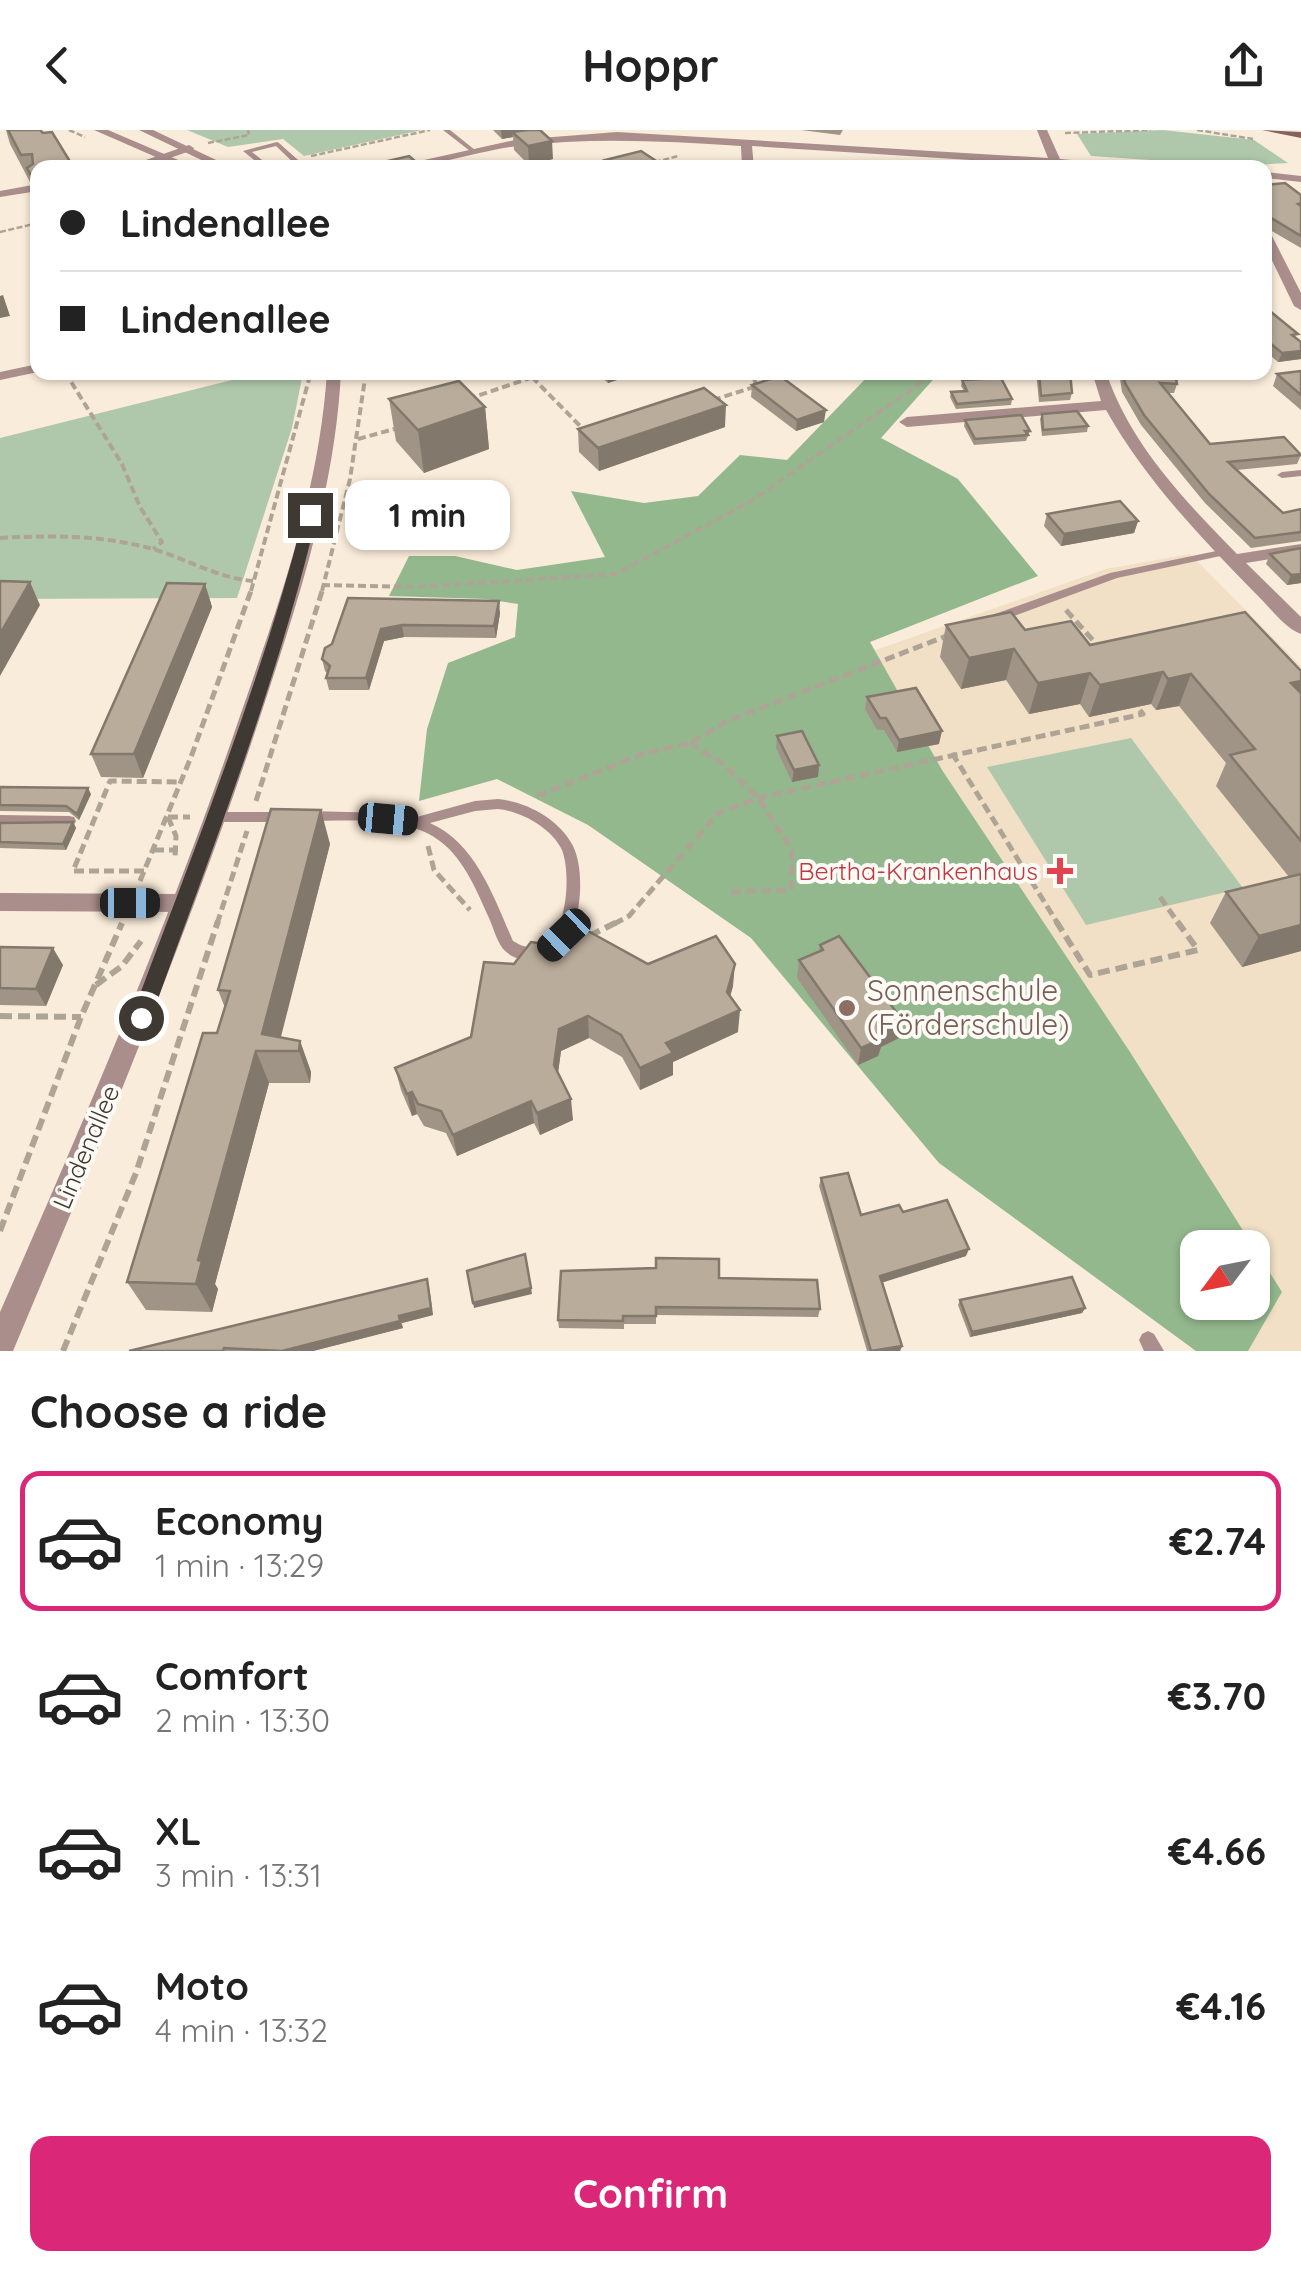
<!DOCTYPE html>
<html lang="en">
<head>
<meta charset="utf-8">
<style>
	body { margin:0; font-family:Quicksand,sans-serif; background:#f2f2f2; color:#222; height:100vh; display:flex; flex-direction:column; font-size:38px; white-space:nowrap }
	* { box-sizing:border-box; margin:0 }
	p { font-size:32px; color:#767676 }
	.icon { flex:none; width:55px; height:55px; fill:none; stroke:currentColor; stroke-width:2; stroke-linecap:round; stroke-linejoin:round }
	.map { position:relative; height:1221px; overflow:hidden }
	.sheet { display:flex; flex-direction:column; background:#fff; flex:1 }
	.sheet>* { flex:none }
	.guide { position:absolute; left:30px; top:30px; width:1242px; height:220px; border-radius:20px; box-shadow:0 2px 8px #0004; display:grid; align-content:center; height:220px; padding:0 30px; background:#fff }
	.needle { width:65px; rotate:238deg }
	.buttons { position:absolute; left:1180px; top:1100px; display:grid; gap:20px }
	.buttons a { display:grid; place-items:center; width:90px; height:90px; border-radius:20px; background:#fff; box-shadow:0 2px 8px #0004; font-size:50px }
	.end { position:absolute; width:45px; height:45px; margin:-22px; border:12px solid #3e3932; background:#fff; box-shadow:0 0 0 5px #fff }
	.from { border-radius:50% }
	.bubble { position:absolute; height:70px; border-radius:20px; background:#fff; box-shadow:0 2px 8px #0004; font-size:32px; font-weight:700; line-height:70px; text-align:center }
	.car { position:absolute; width:30px; height:60px; margin:-30px -15px; border-radius:12px; box-shadow:0 0 8px 2px #0007; background:linear-gradient(#222 24%,#8ab4d8 0 40%,#222 0 76%,#8ab4d8 0 86%,#222 0) }
	.guide b { display:flex; align-items:center; gap:35px; height:95px; font-size:38px }
	.guide b+b { border-top:2px solid #e0e0e0 }
	.guide i { width:25px; height:25px; background:#222 }
	ul { padding:0; list-style:none }
	li { display:flex; align-items:center; gap:30px; height:140px; margin:0 20px 15px; padding:0 10px; border:5px solid transparent; border-radius:20px }
	li div { flex:1 }
	li b { display:block; font-size:38px }
	li em { font-style:normal; font-weight:700 }
	li.on { border-color:#db2777 }
	li>.icon { width:90px; height:90px; stroke-width:1.5 }
	h2 { padding:0 30px; font-size:45px; line-height:120px }
	.action { display:flex; gap:20px; margin-top:auto; padding:20px 30px }
	.action a { flex:1; height:115px; border-radius:20px; background:#db2777; color:#fff; font-size:40px; font-weight:700; line-height:115px; text-align:center }
	header { display:flex; justify-content:space-between; align-items:center; height:130px; padding:0 30px; background:#fff; font-size:45px; font-weight:700 }
	.map>svg:first-child { display:block }
	.built { fill:#f1dfc6; fill-rule:evenodd }
	.green { fill:#afc8ab }
	.forest { fill:#94b88d; fill-rule:evenodd }
	.lines { fill:none; stroke-linecap:round; stroke-linejoin:round }
	.path-far3 { stroke:#aea496; stroke-width:2.5; stroke-dasharray:6 2.5; stroke-linecap:butt }
	.path-far2 { stroke:#aea496; stroke-width:4; stroke-dasharray:8 4; stroke-linecap:butt }
	.path-far1 { stroke:#aea496; stroke-width:5; stroke-dasharray:10 5; stroke-linecap:butt }
	.path { stroke:#aea496; stroke-width:6; stroke-dasharray:12 6; stroke-linecap:butt }
	.service { fill:#a98e8c; fill-rule:evenodd }
	.minor { fill:#a98e8c; fill-rule:evenodd }
	.tertiary { fill:#a98e8c; fill-rule:evenodd }
	.secondary { fill:#86615e; fill-rule:evenodd }
	.wall { fill:#9f9485 }
	.shaded-wall { fill:#82786c }
	.building { fill:#b9ac9b; stroke:#82786c; stroke-width:2.5 }
	.route { fill:#3e3932 }
	.health-dot { fill:#e0444e; stroke:#fefbf7; stroke-width:4 }
	.education-dot { fill:#8d6e63; stroke:#fefbf7; stroke-width:4 }
	.labels { text-anchor:middle; stroke-width:8; stroke-linejoin:round; paint-order:stroke }
	.health-label { font-size:25px; fill:#be3a42; stroke:#fefbf7; text-anchor:end }
	.street-label { font-size:25px; fill:#3e3932; stroke:#fefbf7 }
	.near-education-label { font-size:30px; fill:#785e54; stroke:#fefbf7; text-anchor:start }
</style>
</head>
<body>
<header><svg class="icon" aria-label="back" viewBox="0 0 24 24"><path d="M15 5l-7 7 7 7"/></svg>Hoppr<svg class="icon" aria-label="share" viewBox="0 0 24 24"><path d="M12 15V3M7 8l5-5 5 5M5 13v7h14v-7"/></svg></header>
<div class="map">
<svg width="1301" height="1221" viewBox="0 0 1301 1221">
	<rect width="100%" height="100%" fill="#faecda"/>
	<path class="built" d="M1190 424 1301 536V1221H1194L938 900 702 581 1106 439ZM1198 1118H1252V1172H1198Z"/>
	<g class="green">
		<polygon points="187,0 422,0 304,26 283,9 228,17"/>
		<polygon points="1163,0 1254,10 1288,33 1239,36 1091,26 1077,4"/>
		<polygon points="260,243 303,243 292,298 237,468 0,469 0,308"/>
		<polygon points="1131,608 1243,758 1086,795 987,637"/>
	</g>
	<path class="forest" d="M871 243H939L881 308 958 349 1038 446 870 512 942 640 1130 922 1282 1162 1248 1221H1196L939 1033 751 808 588 695 497 649 419 671 427 599 448 533 515 507 518 474 486 469 389 466 409 426H455L517 440 605 427 571 361 644 373 698 366 740 325 787 330ZM1198 1118H1252V1172H1198Z"/>
	<g class="lines">
		<g class="path-far3">
			<polyline points="69,0 85,7"/>
			<polyline points="1197,0 1253,9"/>
			<polyline points="1065,3 1151,0"/>
			<polyline points="208,13 249,5 248,0"/>
			<polyline points="311,26 430,0"/>
			<polyline points="600,31 609,38"/>
			<polyline points="655,32 678,26"/>
			<polyline points="1176,34 1229,38"/>
			<polyline points="352,38 379,32"/>
			<polyline points="0,102 38,93"/>
		</g>
		<g class="path-far2">
			<polyline points="65,242 122,334 140,377 162,412 153,419"/>
			<polyline points="532,247 586,302"/>
			<polyline points="468,269 548,242"/>
			<polyline points="713,270 757,256 751,242"/>
			<polyline points="358,309 398,298"/>
			<path d="M0 408C52 405 106 405 156 420 189 430 218 448 253 451"/>
			<polyline points="322,455 417,457 616,444 751,371 918,255 925,242"/>
			<polyline points="251,461 311,242"/>
			<polyline points="322,461 350,349 366,242"/>
		</g>
		<g class="path-far1">
			<polyline points="1066,480 1099,517"/>
			<polyline points="690,613 724,635 758,668 792,720 791,760 728,762"/>
			<polyline points="952,623 1058,794"/>
			<polyline points="537,666 642,624 690,613 727,591 949,505"/>
			<polyline points="256,671 323,458"/>
			<polyline points="168,687 176,706 175,727"/>
			<polyline points="168,687 190,687"/>
			<polyline points="428,716 434,740 470,780"/>
			<polyline points="154,720 178,720"/>
			<polyline points="144,741 73,741 110,651 181,652"/>
			<polyline points="140,751 191,627 252,458"/>
			<polyline points="1160,767 1179,794"/>
			<polyline points="217,794 247,701"/>
			<polyline points="614,794 629,786 718,683 758,668 1143,584 1136,575"/>
		</g>
		<g class="path">
			<polyline points="1056,791 1090,845 1198,820 1177,791"/>
			<polyline points="589,806 619,791"/>
			<polyline points="96,855 122,836 141,811"/>
			<polyline points="0,886 81,887"/>
			<polyline points="0,1101 81,887 122,793"/>
			<polyline points="63,1221 136,1043 218,791"/>
		</g>
		<g class="service">
			<polygon points="443,0 450,0 475,20 470,21"/>
			<polygon points="277,12 279,13 307,38 299,38 276,16 252,22 272,38 264,38 243,21"/>
			<polygon points="1301,340 1301,346 1282,348 1277,345 1282,342"/>
			<polygon points="1226,419 1231,422 1230,424 1117,448 1003,490 999,491 993,487 995,484 1110,443"/>
			<path d="M498 669C527 672 559 689 573 716 586 742 582 804 556 822 548 828 536 829 527 830 517 830 506 824 501 816 496 808 493 797 489 788 476 759 462 724 434 707 402 686 344 691 307 691L302 689 300 686 302 683 307 681 389 683 413 688 475 671ZM498 679C521 681 552 698 562 720 574 751 564 843 513 811 494 768 476 713 430 693L475 681Z"/>
			<polygon points="215,682 282,682 287,683 289,687 287,691 282,692 215,692 210,691 208,687 210,683"/>
			<polygon points="0,685 69,686 74,687 76,691 74,695 69,696 0,695"/>
			<polygon points="1148,1201 1154,1204 1164,1221 1144,1221 1139,1210 1142,1204"/>
		</g>
		<g class="minor">
			<path d="M1037 0H1047L1060 29 1165 38H1097L752 16 754 38H742L741 16C666 11 592 7 517 16 473 22 432 38 388 38L515 10 617 2 1048 28Z"/>
			<polygon points="189,15 194,18 193,20 141,38 123,38"/>
			<polygon points="1265,42 1301,46 1301,52 1265,48"/>
			<polygon points="38,54 38,61 0,67 0,61"/>
			<polygon points="1265,100 1271,104 1301,163 1301,180 1294,176 1265,116"/>
			<polygon points="38,234 38,242 0,250 0,242"/>
			<path d="M1092 242H1106C1130 314 1185 371 1237 424L1301 414V424L1246 433 1301 487V504C1285 498 1272 480 1260 468 1203 410 1146 351 1106 280L907 297 899 292 907 287 1101 271Z"/>
			<polygon points="0,763 181,764 189,767 192,773 189,779 181,782 0,781"/>
		</g>
		<g class="tertiary">
			<polygon points="94,0 108,0 197,38 181,38"/>
			<polygon points="139,0 153,0 233,38 218,38"/>
			<path d="M327 242H341C335 362 297 474 260 587 189 803 101 1012 13 1221H0V1182C86 986 171 789 240 586 279 474 319 362 327 242Z"/>
		</g>
		<polygon class="secondary" points="1262,0 1301,2 1301,8"/>
	</g>
	<g class="wall">
		<polygon points="6,0 40,0 38,67 32,52 30,52 10,14"/>
		<polygon points="493,0 540,0 553,29 529,35 514,20 513,7 502,9"/>
		<polygon points="801,0 843,0 840,5"/>
		<polygon points="605,30 667,38 605,38"/>
		<polygon points="1265,55 1301,65 1301,118 1265,97"/>
		<polygon points="1265,177 1301,212 1301,229 1278,232 1265,221"/>
		<polygon points="1301,241 1301,280 1273,256 1277,244"/>
		<polygon points="596,242 641,242 608,253"/>
		<polygon points="1036,242 1070,242 1072,263 1070,270 1039,272"/>
		<polygon points="1119,242 1175,242 1177,254 1174,263 1167,263 1210,314 1301,325 1297,334 1237,340 1283,383 1301,379 1301,411 1251,418 1205,373 1141,295 1122,262"/>
		<polygon points="962,250 1012,269 1011,275 956,279 950,267 951,262 964,261 961,256"/>
		<polygon points="752,255 824,292 796,301 751,267"/>
		<polygon points="389,269 485,277 489,319 424,343 396,311"/>
		<polygon points="1042,284 1088,296 1087,302 1042,306 1040,289"/>
		<polygon points="965,290 1030,301 1026,311 974,315 964,296"/>
		<polygon points="725,297 599,341 579,322 578,299"/>
		<polygon points="1047,384 1138,391 1134,403 1061,416 1044,396"/>
		<polygon points="1301,418 1301,453 1287,455 1266,434 1270,424"/>
		<polygon points="205,454 212,477 143,648 101,647 91,624"/>
		<polygon points="348,468 500,483 496,508 404,507 384,511 369,560 329,560 326,548 327,543 325,541 322,529 332,514"/>
		<polygon points="946,495 1025,500 1090,515 1301,541 1301,821 1242,837 1210,793 1226,762 1289,747 1216,656 1226,633 1179,576 1156,580 1151,574 1089,587 1080,574 1029,584 1006,550 961,559 940,527"/>
		<polygon points="867,567 939,614 897,622 884,600 877,600 865,579"/>
		<polygon points="777,606 819,635 818,647 792,652 776,618"/>
		<polygon points="0,657 91,664 79,690 69,682 0,681"/>
		<polygon points="73,692 76,698 66,720 0,718 0,693"/>
		<polygon points="330,714 281,907 300,911 311,942 310,953 269,953 215,1154 218,1159 212,1182 146,1180 127,1152 217,903 225,878 218,860"/>
		<polygon points="820,815 899,908 881,917 878,926 858,935 797,848 799,830 819,822"/>
		<polygon points="0,817 63,835 46,876 0,875"/>
		<polygon points="514,834 648,834 733,856 730,866 738,902 673,932 673,945 640,960 622,927 589,908 561,921 558,943 573,990 540,1005 534,993 457,1026 446,1003 424,996 417,984 412,986 401,960 395,938 471,907"/>
		<polygon points="821,1048 861,1085 903,1082 966,1126 882,1152 902,1216 900,1221 867,1221 819,1056"/>
		<polygon points="719,1148 820,1179 818,1187 656,1185 656,1194 624,1194 624,1199 559,1198 558,1190"/>
		<polygon points="429,1156 433,1185 402,1193 403,1198 313,1221 129,1221"/>
		<polygon points="960,1170 1085,1178 1082,1183 970,1207 958,1175"/>
	</g>
	<g class="shaded-wall">
		<polygon points="501,0 527,0 512,2 513,7 502,9"/>
		<polygon points="552,11 553,29 529,35 528,16"/>
		<polygon points="3,165 10,186 0,188 0,166"/>
		<polygon points="1301,221 1301,229 1278,232 1282,223"/>
		<polygon points="608,242 641,242 608,253"/>
		<polygon points="726,275 725,297 599,341 598,318"/>
		<polygon points="485,277 489,319 424,343 418,300"/>
		<polygon points="826,280 824,292 796,301 797,290"/>
		<polygon points="1138,391 1134,403 1061,416 1064,404"/>
		<polygon points="1301,444 1301,453 1287,455 1291,445"/>
		<polygon points="30,452 40,475 0,546 0,504"/>
		<polygon points="205,454 212,477 143,648 134,624"/>
		<polygon points="499,471 500,483 496,508 494,496"/>
		<polygon points="402,495 404,507 384,511 369,560 366,548 381,499"/>
		<polygon points="1014,519 1006,550 961,559 969,528"/>
		<polygon points="1163,542 1151,574 1089,587 1100,555"/>
		<polygon points="1090,543 1080,574 1029,584 1038,553"/>
		<polygon points="1191,544 1179,576 1156,580 1168,549"/>
		<polygon points="1301,551 1301,565 1291,553"/>
		<polygon points="942,601 939,614 897,622 899,610"/>
		<polygon points="819,635 818,647 792,652 794,640"/>
		<polygon points="88,658 91,664 79,690 77,684"/>
		<polygon points="321,680 330,714 277,921 262,904"/>
		<polygon points="73,692 76,698 66,720 63,714"/>
		<polygon points="1301,795 1301,821 1242,837 1259,806"/>
		<polygon points="53,818 63,835 46,876 36,859"/>
		<polygon points="735,834 733,856 725,885 727,862"/>
		<polygon points="740,880 738,902 673,932 673,945 640,960 640,938 666,913"/>
		<polygon points="588,886 589,908 561,921 556,957 554,935 559,899"/>
		<polygon points="903,891 899,908 881,917 878,926 858,935 861,918 878,903"/>
		<polygon points="300,911 311,942 310,953 299,921"/>
		<polygon points="256,921 269,953 215,1154 218,1159 212,1182 196,1154 198,1130"/>
		<polygon points="412,962 417,984 412,986 407,964"/>
		<polygon points="571,969 573,990 540,1005 537,983"/>
		<polygon points="531,971 534,993 457,1026 453,1005"/>
		<polygon points="969,1119 966,1126 878,1154 880,1146"/>
		<polygon points="427,1149 433,1185 402,1193 399,1186"/>
		<polygon points="531,1158 532,1164 474,1178 473,1173"/>
		<polygon points="1085,1178 1082,1183 970,1207 972,1202"/>
		<polygon points="400,1191 403,1198 313,1221 282,1221"/>
		<polygon points="902,1216 900,1221 878,1221"/>
	</g>
	<g class="building">
		<polygon points="8,0 40,0 43,3 52,2 74,38 38,38 38,50 34,51 27,38 33,34 32,24 21,25"/>
		<polygon points="528,0 540,0 552,11 528,16 512,2"/>
		<polygon points="641,21 667,38 617,38 605,30"/>
		<polygon points="409,26 423,38 362,37"/>
		<polygon points="1285,53 1301,65 1301,73 1298,74 1301,76 1301,106 1268,86 1265,97 1265,55"/>
		<polygon points="1265,177 1298,204 1292,205 1301,212 1301,221 1282,223 1265,209"/>
		<polygon points="1301,241 1301,265 1277,244"/>
		<polygon points="1039,242 1070,242 1072,263 1041,266"/>
		<polygon points="1123,242 1175,242 1177,254 1160,253 1210,314 1284,307 1301,325 1228,332 1283,383 1301,379 1301,402 1255,408 1209,364 1144,285 1125,253"/>
		<polygon points="780,246 826,280 797,290 752,255"/>
		<polygon points="1001,248 1012,269 957,274 951,262 967,261 962,250"/>
		<polygon points="459,251 485,277 418,300 389,269"/>
		<polygon points="704,258 726,275 598,318 578,299"/>
		<polygon points="1077,281 1088,296 1043,300 1042,284"/>
		<polygon points="1021,285 1030,301 1025,301 1028,305 975,309 965,290"/>
		<polygon points="1120,371 1138,391 1064,404 1047,384"/>
		<polygon points="1301,418 1301,444 1291,445 1270,424"/>
		<polygon points="0,451 30,452 0,504"/>
		<polygon points="167,453 205,454 134,624 91,624"/>
		<polygon points="348,468 499,471 494,496 402,495 381,499 366,548 326,548 330,536 322,529 325,518 332,514"/>
		<polygon points="1011,482 1025,500 1071,491 1090,515 1245,482 1301,541 1301,551 1291,553 1301,563 1301,711 1230,625 1255,619 1191,544 1168,549 1163,542 1100,555 1090,543 1038,553 1014,519 969,528 946,495"/>
		<polygon points="916,558 942,601 899,610 886,588 880,588 867,567"/>
		<polygon points="802,601 819,635 794,640 777,606"/>
		<polygon points="0,657 88,658 77,684 66,676 0,675"/>
		<polygon points="271,679 321,680 262,904 300,911 299,921 256,921 198,1130 202,1131 196,1154 127,1152 203,903 217,903 230,861 218,860"/>
		<polygon points="73,692 63,714 0,712 0,693"/>
		<polygon points="1301,744 1301,795 1259,806 1226,762"/>
		<polygon points="577,795 648,834 716,806 735,834 727,862 740,880 666,913 673,923 640,938 621,905 588,886 559,899 554,935 571,969 537,983 531,971 453,1005 441,981 418,974 412,962 407,964 395,938 471,907 484,832 514,834 531,812 560,816"/>
		<polygon points="839,806 903,891 878,903 882,909 861,918 799,830 823,820 820,815"/>
		<polygon points="0,817 53,818 36,859 0,858"/>
		<polygon points="848,1043 861,1085 899,1075 903,1082 947,1070 969,1119 880,1146 902,1216 871,1221 821,1048"/>
		<polygon points="525,1124 531,1158 473,1173 467,1141"/>
		<polygon points="656,1128 719,1129 719,1148 817,1150 820,1179 656,1177 656,1186 623,1186 623,1191 558,1190 561,1141 656,1138"/>
		<polygon points="1072,1147 1085,1178 972,1202 960,1170"/>
		<polygon points="427,1149 431,1178 399,1186 400,1191 282,1221 224,1218 223,1221 129,1221"/>
	</g>
	<path class="route" d="M310 381 317 385C276 557 211 722 151 888L141 897 131 888C193 722 260 557 304 385Z"/>
	<path class="health-dot" d="M1055 726h10v10h10v10h-10v10h-10v-10h-10v-10h10z"/>
	<circle class="education-dot" cx="847" cy="878" r="10"/>
	<g class="labels">
		<g class="health-label">
			<text x="1038" y="750">Bertha-Krankenhaus</text>
		</g>
		<g class="street-label">
			<text transform="translate(86 1017) rotate(-67)" y="9">Lindenallee</text>
		</g>
		<g class="near-education-label">
			<text x="867" y="871">Sonnenschule<tspan x="867" dy="34">(Förderschule)</tspan></text>
		</g>
	</g>
</svg>
<div class="buttons">
<a><svg class="needle" viewBox="-14 -14 28 28"><path d="M0-13l5 13h-10z" fill="#e53935"/><path d="M0 13l5-13h-10z" fill="#767676"/></svg></a>
</div>
<i class="end from" style="left:141px;top:888px"></i>
<i class="end" style="left:310px;top:385px"></i>
<div class="bubble" style="left:345px;top:350px;width:165px">1 min</div>
<i class="car" style="left:388px;top:689px;rotate:95deg"></i>
<i class="car" style="left:130px;top:773px;rotate:90deg"></i>
<i class="car" style="left:564px;top:805px;rotate:226deg"></i>
<div class="guide">
<b><i class="from"></i>Lindenallee</b>
<b><i></i>Lindenallee</b>
</div>
</div>
<section class="sheet">
<h2>Choose a ride</h2>
<ul>
<li class="on"><svg class="icon" aria-label="car" viewBox="0 0 24 24"><path d="M5 17H2v-5l4-1 3-4h7l3 4 3 1v5h-3M9 17h6M6 11h13"/><circle cx="7" cy="17" r="2"/><circle cx="17" cy="17" r="2"/></svg><div><b>Economy</b><p>1 min · 13:29</p></div><em>€2.74</em></li>
<li><svg class="icon" aria-label="car" viewBox="0 0 24 24"><path d="M5 17H2v-5l4-1 3-4h7l3 4 3 1v5h-3M9 17h6M6 11h13"/><circle cx="7" cy="17" r="2"/><circle cx="17" cy="17" r="2"/></svg><div><b>Comfort</b><p>2 min · 13:30</p></div><em>€3.70</em></li>
<li><svg class="icon" aria-label="car" viewBox="0 0 24 24"><path d="M5 17H2v-5l4-1 3-4h7l3 4 3 1v5h-3M9 17h6M6 11h13"/><circle cx="7" cy="17" r="2"/><circle cx="17" cy="17" r="2"/></svg><div><b>XL</b><p>3 min · 13:31</p></div><em>€4.66</em></li>
<li><svg class="icon" aria-label="car" viewBox="0 0 24 24"><path d="M5 17H2v-5l4-1 3-4h7l3 4 3 1v5h-3M9 17h6M6 11h13"/><circle cx="7" cy="17" r="2"/><circle cx="17" cy="17" r="2"/></svg><div><b>Moto</b><p>4 min · 13:32</p></div><em>€4.16</em></li>
</ul>
<div class="action"><a>Confirm</a></div>
</section>
</body>
</html>
